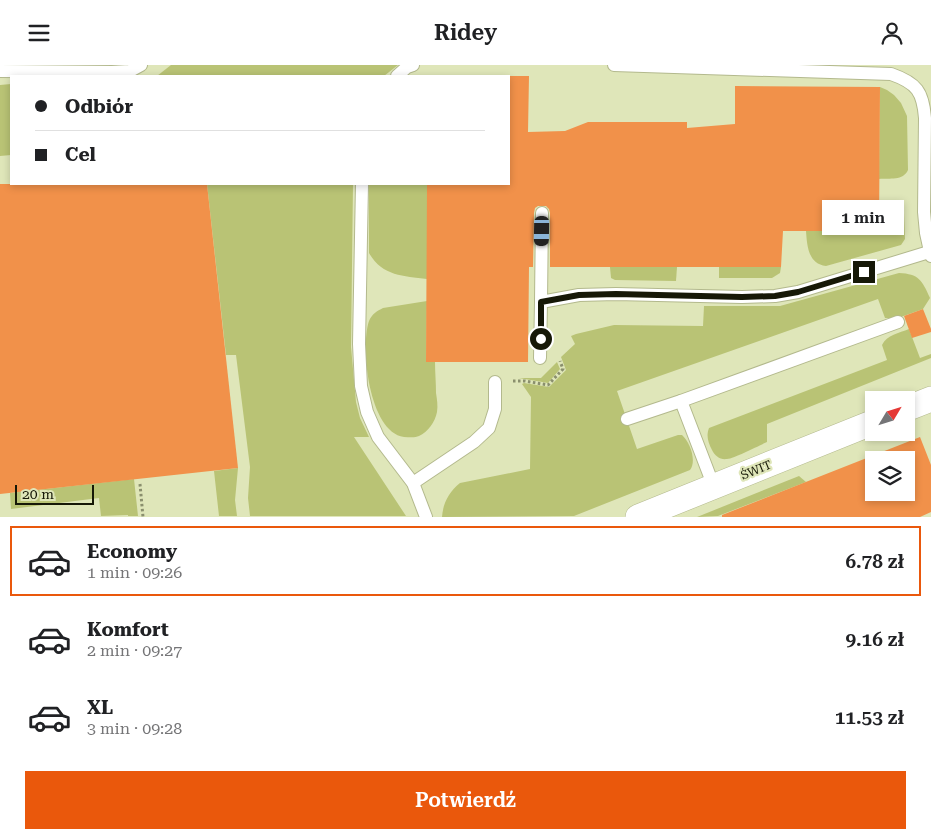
<!DOCTYPE html>
<html lang="pl">
<head>
<meta charset="utf-8">
<style>
	body { margin:0; font-family:"Roboto Serif",serif; background:#f2f2f2; color:#202124; height:100vh; display:flex; flex-direction:column; font-size:19px; white-space:nowrap }
	* { box-sizing:border-box; margin:0 }
	p { font-size:16px; color:#757577 }
	.icon { flex:none; width:28px; height:28px; fill:none; stroke:currentColor; stroke-width:2; stroke-linecap:round; stroke-linejoin:round }
	.map { position:relative; height:452px; overflow:hidden }
	.panel { display:flex; flex-direction:column; background:#fff; flex:1 }
	.panel>* { flex:none }
	.banner { position:absolute; left:10px; top:10px; width:500px; height:110px; border-radius:0px; box-shadow:0 2px 8px #0003; display:grid; align-content:center; height:110px; padding:0 25px; background:#fff }
	.needle { width:32px; rotate:52deg }
	.buttons { position:absolute; left:865px; top:326px; display:grid; gap:10px }
	.buttons a { display:grid; place-items:center; width:50px; height:50px; border-radius:0px; background:#fff; box-shadow:0 2px 8px #0003; font-size:25px }
	.scale { position:absolute; left:15px; bottom:12px; width:79px; box-sizing:border-box; padding-left:5px; border:2px solid #161807; border-top:0; font-size:14px; line-height:18px; white-space:nowrap; color:#161807; -webkit-text-stroke:4px #dfe6b9; paint-order:stroke }
	.end { position:absolute; width:22px; height:22px; margin:-11px; border:6px solid #161807; background:#fff; box-shadow:0 0 0 2px #fff }
	.from { border-radius:50% }
	.bubble { position:absolute; height:35px; border-radius:0px; background:#fff; box-shadow:0 2px 8px #0003; font-size:16px; font-weight:600; line-height:35px; text-align:center }
	.car { position:absolute; width:15px; height:30px; margin:-15px -8px; border-radius:6px; box-shadow:0 0 4px 1px #0007; background:linear-gradient(#222 24%,#8ab4d8 0 40%,#222 0 76%,#8ab4d8 0 86%,#222 0) }
	.banner b { display:flex; align-items:center; gap:18px; height:48px; font-size:19px }
	.banner b+b { border-top:1px solid #e0e0e0 }
	.banner i { width:12px; height:12px; background:#202124 }
	ul { padding:9px 0 0; list-style:none }
	li { display:flex; align-items:center; gap:15px; height:70px; margin:0 10px 8px; padding:0 15px; border:2px solid transparent; border-radius:0px }
	li div { flex:1 }
	li b { display:block; font-size:19px }
	li em { font-style:normal; font-weight:600 }
	li.current { border-color:#ea580c }
	li>.icon { width:45px; height:45px; stroke-width:1.5 }
	.cta { display:flex; gap:10px; margin-top:auto; padding:10px 25px }
	.cta a { flex:1; height:58px; border-radius:0px; background:#ea580c; color:#fff; font-size:20px; font-weight:600; line-height:58px; text-align:center }
	header { display:flex; justify-content:space-between; align-items:center; height:65px; padding:0 25px; background:#fff; font-size:22px; font-weight:600 }
	.map>svg:first-child { display:block }
	.green { fill:#b9c375 }
	.building { fill:#f1914a; fill-rule:evenodd }
	.lines { fill:none; stroke-linecap:round; stroke-linejoin:round }
	.lane-casing { stroke:#b3b98d; stroke-width:14 }
	.street-casing { stroke:#b3b98d; stroke-width:26 }
	.path { stroke:#8a8f6d; stroke-width:3; stroke-dasharray:2.5 2.5; stroke-linecap:butt }
	.lane { stroke:#fff; stroke-width:12 }
	.street { stroke:#fff; stroke-width:25 }
	.route { stroke:#161807; stroke-width:6 }
	.labels { text-anchor:middle; stroke-width:4.5; stroke-linejoin:round; paint-order:stroke }
	.street-label { font-size:12px; fill:#161807; stroke:#dfe6b9 }
</style>
</head>
<body>
<header><svg class="icon" aria-label="menu" viewBox="0 0 24 24"><path d="M4 6h16M4 12h16M4 18h16"/></svg>Ridey<svg class="icon" aria-label="person" viewBox="0 0 24 24"><circle cx="12" cy="8" r="4"/><path d="M4 21q1-7 8-7t8 7"/></svg></header>
<div class="map">
<svg width="931" height="452" viewBox="0 0 931 452">
	<rect width="100%" height="100%" fill="#dfe6b9"/>
	<g class="green">
		<polygon points="171,0 398,0 384,11 157,11"/>
		<polygon points="11,19 11,90 0,91 0,20"/>
		<path d="M880 22 887 25 894 30 901 38 907 51 908 105C903 116 890 113 879 114Z"/>
		<polygon points="207,119 353,119 351,282 356,337 360,353 369,372 354,372 406,451 250,451 248,433 250,402 236,290 226,290"/>
		<path d="M369 119H427V214C403 211 382 211 369 188Z"/>
		<path d="M897 140 902 144 904 148 905 174 901 180 826 201C808 199 807 180 806 166L879 141Z"/>
		<polygon points="610,202 677,202 676,216 615,215 611,213"/>
		<polygon points="719,202 781,202 780,208 772,213 719,213"/>
		<path d="M899 208C919 209 922 215 930 233L923 244 898 253H885L878 234 617 326 637 384 678 370H682C690 377 697 396 690 405L574 451 442 452C443 438 449 427 460 418L530 404 531 332 522 319 524 318 549 322 566 305 561 292 575 279 571 271 576 269 614 260 703 261 704 241H780Z"/>
		<path d="M427 236 426 297H435C435 307 436 318 436 328 437 334 438 341 437 347 435 357 428 367 419 371 415 373 409 372 404 372 369 367 360 282 369 256 372 249 377 246 383 243Z"/>
		<path d="M909 264 920 293 931 289V293L767 359V377C758 381 735 393 727 394 720 395 715 391 712 385 708 377 706 371 709 363L887 295 882 280C887 270 899 268 909 264Z"/>
		<polygon points="557,297 560,304 548,318 519,313 541,313"/>
		<polygon points="238,403 235,435 237,451 219,451 214,406"/>
		<polygon points="799,411 806,417 718,451 697,452"/>
		<polygon points="134,414 138,451 128,451 128,450 101,451 99,433 11,444 10,428"/>
	</g>
	<g class="building">
		<polygon points="509,11 529,11 528,67 565,66 588,57 687,57 687,63 735,59 735,21 880,22 879,166 783,166 781,202 550,202 550,148 549,144 546,141 538,141 535,143 534,148 533,202 529,202 528,297 426,297 427,119 509,119"/>
		<polygon points="0,119 207,119 238,403 0,429"/>
		<polygon points="923,244 931,264 931,267 912,273 904,251"/>
		<path d="M920 372 931 400V447L920 452H722V450ZM874 395H906V428H874Z"/>
	</g>
	<g class="lines">
		<defs>
			<g id="lane">
				<path d="M614 0 891 9C917 18 923 27 925 53L924 147 926 168 931 191"/>
				<polyline points="0,6 112,7 130,6 141,0"/>
				<polyline points="397,11 407,2 413,0"/>
				<polyline points="362,119 359,279 361,321 367,347 378,372 413,418 426,452"/>
				<polyline points="541,237 542,148"/>
				<polyline points="540,293 541,237 579,230 616,229 742,232 775,231 798,227 929,187"/>
				<polyline points="627,354 681,336"/>
				<polyline points="413,418 474,377 489,363 495,344 495,317"/>
				<polyline points="714,422 681,336 898,257"/>
			</g>
			<g id="street">
				<polyline points="906,344 931,334"/>
				<polyline points="638,452 874,357"/>
			</g>
		</defs>
		<use href="#lane" class="lane-casing"/>
		<use href="#street" class="street-casing"/>
		<g class="path">
			<polyline points="513,316 525,316 548,320 563,304 560,296"/>
			<polyline points="140,419 143,452"/>
		</g>
		<use href="#lane" class="lane"/>
		<use href="#street" class="street"/>
	</g>
	<g class="lines">
		<polyline class="route" points="541,274 541,237 579,230 616,229 742,232 775,231 798,227 864,207"/>
	</g>
	<g class="labels">
		<g class="street-label">
			<text transform="translate(756 405) rotate(-22)" y="4">ŚWIT</text>
		</g>
	</g>
</svg>
<div class="buttons">
<a><svg class="needle" viewBox="-14 -14 28 28"><path d="M0-13l5 13h-10z" fill="#e53935"/><path d="M0 13l5-13h-10z" fill="#757577"/></svg></a>
<a><svg class="icon" aria-label="layers" viewBox="0 0 24 24"><path d="M12 4l9 5-9 5-9-5zM3 14l9 5 9-5"/></svg></a>
</div>
<div class="scale">20 m</div>
<i class="end from" style="left:541px;top:274px"></i>
<i class="end" style="left:864px;top:207px"></i>
<div class="bubble" style="left:822px;top:135px;width:82px">1 min</div>
<i class="car" style="left:542px;top:166px;rotate:181deg"></i>
<div class="banner">
<b><i class="from"></i>Odbiór</b>
<b><i></i>Cel</b>
</div>
</div>
<section class="panel">
<ul>
<li class="current"><svg class="icon" aria-label="car" viewBox="0 0 24 24"><path d="M5 17H2v-5l4-1 3-4h7l3 4 3 1v5h-3M9 17h6M6 11h13"/><circle cx="7" cy="17" r="2"/><circle cx="17" cy="17" r="2"/></svg><div><b>Economy</b><p>1 min · 09:26</p></div><em>6.78 zł</em></li>
<li><svg class="icon" aria-label="car" viewBox="0 0 24 24"><path d="M5 17H2v-5l4-1 3-4h7l3 4 3 1v5h-3M9 17h6M6 11h13"/><circle cx="7" cy="17" r="2"/><circle cx="17" cy="17" r="2"/></svg><div><b>Komfort</b><p>2 min · 09:27</p></div><em>9.16 zł</em></li>
<li><svg class="icon" aria-label="car" viewBox="0 0 24 24"><path d="M5 17H2v-5l4-1 3-4h7l3 4 3 1v5h-3M9 17h6M6 11h13"/><circle cx="7" cy="17" r="2"/><circle cx="17" cy="17" r="2"/></svg><div><b>XL</b><p>3 min · 09:28</p></div><em>11.53 zł</em></li>
</ul>
<div class="cta"><a>Potwierdź</a></div>
</section>
</body>
</html>
